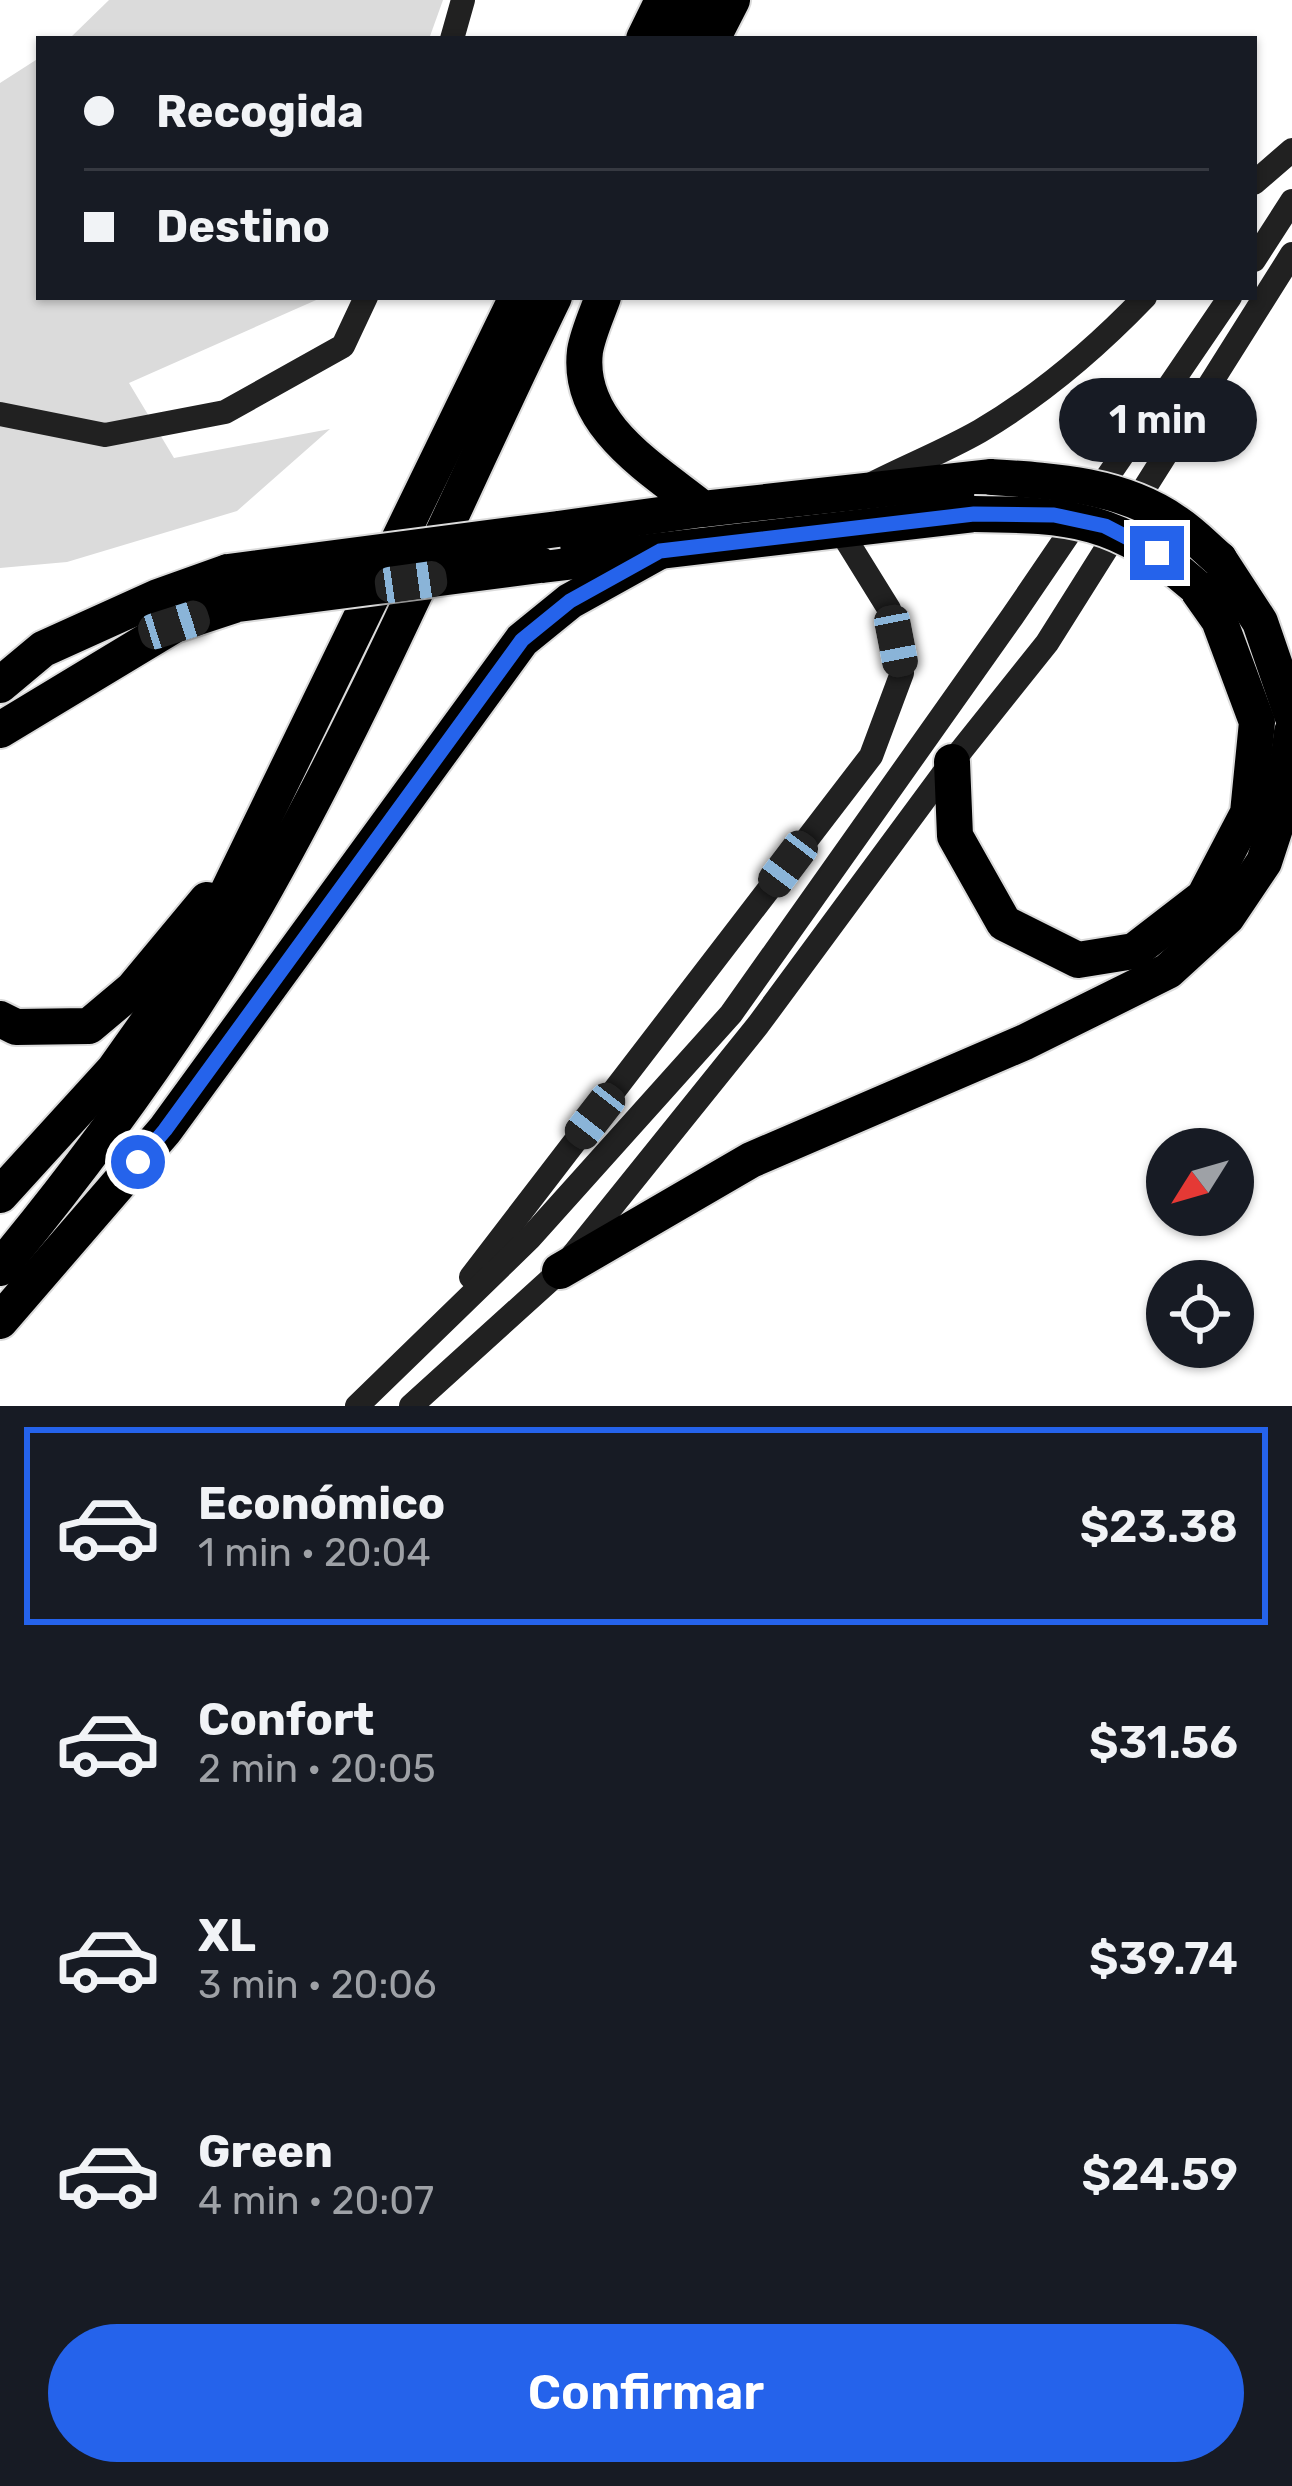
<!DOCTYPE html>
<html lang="es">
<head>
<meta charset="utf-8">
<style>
	body { margin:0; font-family:Rubik,sans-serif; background:#20242c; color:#f1f3f6; height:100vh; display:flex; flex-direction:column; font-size:45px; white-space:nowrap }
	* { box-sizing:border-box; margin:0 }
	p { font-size:39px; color:#9ea1a6 }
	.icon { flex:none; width:66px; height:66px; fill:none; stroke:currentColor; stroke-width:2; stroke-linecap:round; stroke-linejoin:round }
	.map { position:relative; height:1406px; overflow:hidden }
	.drawer { display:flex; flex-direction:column; background:#171b24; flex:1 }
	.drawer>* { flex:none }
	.hud { position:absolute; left:36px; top:36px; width:1221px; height:264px; border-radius:0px; box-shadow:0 3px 9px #0004; display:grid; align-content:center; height:264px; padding:0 48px; background:#171b24 }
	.needle { width:78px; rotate:233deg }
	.controls { position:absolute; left:1146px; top:1128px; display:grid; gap:24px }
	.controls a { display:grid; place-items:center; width:108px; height:108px; border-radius:50%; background:#171b24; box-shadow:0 3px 9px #0004; font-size:60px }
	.end { position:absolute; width:54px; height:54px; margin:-27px; border:15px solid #2563eb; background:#fff; box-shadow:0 0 0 6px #fff }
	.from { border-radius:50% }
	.bubble { position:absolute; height:84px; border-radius:42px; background:#171b24; box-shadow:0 3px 9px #0004; font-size:39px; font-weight:600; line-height:84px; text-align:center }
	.car { position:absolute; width:36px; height:72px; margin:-36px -18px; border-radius:15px; box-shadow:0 0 9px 3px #0007; background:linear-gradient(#222 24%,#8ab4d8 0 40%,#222 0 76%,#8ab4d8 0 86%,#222 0) }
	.hud b { display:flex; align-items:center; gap:42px; height:114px; font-size:45px }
	.hud b+b { border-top:3px solid #363941 }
	.hud i { width:30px; height:30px; background:#f1f3f6 }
	ul { padding:21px 0 0; list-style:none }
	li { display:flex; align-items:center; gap:36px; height:198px; margin:0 24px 18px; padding:0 24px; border:6px solid transparent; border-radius:0px }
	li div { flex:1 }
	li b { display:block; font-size:45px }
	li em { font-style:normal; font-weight:600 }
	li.active { border-color:#2563eb }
	li>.icon { width:108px; height:108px; stroke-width:1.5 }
	.button { display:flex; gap:24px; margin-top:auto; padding:24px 48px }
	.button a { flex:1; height:138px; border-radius:72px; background:#2563eb; color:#fff; font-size:48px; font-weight:600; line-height:138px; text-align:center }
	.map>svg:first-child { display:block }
	.green { fill:#dbdbdb }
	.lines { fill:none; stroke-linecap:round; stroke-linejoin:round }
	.motorway-casing { stroke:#dbdbdb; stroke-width:40 }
	.secondary { stroke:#212121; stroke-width:24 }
	.motorway { stroke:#000; stroke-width:36 }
	.motorway-bridge-casing { stroke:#dbdbdb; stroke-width:40; stroke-linecap:butt }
	.motorway-bridge { stroke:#000; stroke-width:36 }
	.route { stroke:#2563eb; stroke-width:15 }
</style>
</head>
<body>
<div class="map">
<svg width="1292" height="1406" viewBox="0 0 1292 1406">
	<rect width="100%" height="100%" fill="#fff"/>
	<g class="green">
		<polygon points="109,0 443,0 429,39 69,39"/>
		<polygon points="39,58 39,297 323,297 129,383 174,458 330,429 237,511 67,562 0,568 0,83"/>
	</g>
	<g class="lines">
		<defs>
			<g id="motorway">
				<polyline points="644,39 663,0"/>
				<polyline points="680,39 700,0"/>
				<polyline points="712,39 732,0"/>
				<path d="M603 297C597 314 588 333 585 351 576 425 653 469 703 509L992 477"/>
				<polyline points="558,529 703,509"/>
				<polyline points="1219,559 1260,622 1292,715"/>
				<polyline points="540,565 974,514"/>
				<polyline points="0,685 43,649 158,597 228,572"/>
				<polyline points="0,730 174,625 238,604"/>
				<polyline points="952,762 955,836 1004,923 1078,960 1134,951 1204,897 1248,813 1257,722 1219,620 1195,586"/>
				<polyline points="0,1019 16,1027 89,1026 133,989 207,900"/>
				<polyline points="0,1195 114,1070 201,947 517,297"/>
				<path d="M0 1268C94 1154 183 1032 257 903 368 708 456 499 554 297"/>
				<polyline points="560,1271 751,1160 1025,1042 1168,971 1227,917 1264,862 1283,804 1292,732"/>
				<polyline points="0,1321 165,1130 522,640 570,601 660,551"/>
			</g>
		</defs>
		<use href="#motorway" class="motorway-casing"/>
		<g class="secondary">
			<polyline points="452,39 463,0"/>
			<polyline points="1254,183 1292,150"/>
			<polyline points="1254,260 1292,201"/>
			<polyline points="0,414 105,435 225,412 343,346 366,297"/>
			<path d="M872 484C907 466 945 451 980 431 1041 395 1096 348 1145 297"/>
			<polyline points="471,1277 871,756 902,673 889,609 840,530"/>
			<polyline points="357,1406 529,1239 731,1014 1012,617 1230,297"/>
			<polyline points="411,1406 560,1271 758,1025 952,762 1047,643 1292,254"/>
		</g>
		<use href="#motorway" class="motorway"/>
		<defs>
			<g id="motorway-bridge">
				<path d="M992 477C1055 481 1122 485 1175 522 1191 532 1205 547 1219 559"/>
				<path d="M974 514C1073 515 1117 518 1195 586"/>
				<polyline points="228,572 558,529"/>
				<polyline points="238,604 540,565"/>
			</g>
		</defs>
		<use href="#motorway-bridge" class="motorway-bridge-casing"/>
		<use href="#motorway-bridge" class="motorway-bridge"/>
	</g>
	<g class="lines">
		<polyline class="route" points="138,1162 165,1130 522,640 570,601 660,551 974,514 1054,515 1105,526 1157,553"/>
	</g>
</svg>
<div class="controls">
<a><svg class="needle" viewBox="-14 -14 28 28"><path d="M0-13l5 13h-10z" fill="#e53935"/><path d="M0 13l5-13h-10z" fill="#9ea1a6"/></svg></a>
<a><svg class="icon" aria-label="locate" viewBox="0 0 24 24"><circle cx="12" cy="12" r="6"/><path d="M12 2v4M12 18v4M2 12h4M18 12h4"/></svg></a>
</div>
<i class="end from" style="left:138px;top:1162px"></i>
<i class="end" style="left:1157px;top:553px"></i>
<div class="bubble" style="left:1059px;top:378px;width:198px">1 min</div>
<i class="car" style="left:411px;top:582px;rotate:82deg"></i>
<i class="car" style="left:174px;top:625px;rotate:72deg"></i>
<i class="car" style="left:896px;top:641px;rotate:169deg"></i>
<i class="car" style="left:788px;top:864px;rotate:217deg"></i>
<i class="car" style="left:595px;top:1116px;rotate:218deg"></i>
<div class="hud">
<b><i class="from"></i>Recogida</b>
<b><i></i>Destino</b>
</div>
</div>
<section class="drawer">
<ul>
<li class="active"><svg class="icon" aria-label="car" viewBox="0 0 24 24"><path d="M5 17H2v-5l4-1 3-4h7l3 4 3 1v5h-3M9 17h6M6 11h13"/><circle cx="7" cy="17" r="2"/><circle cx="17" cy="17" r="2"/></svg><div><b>Económico</b><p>1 min · 20:04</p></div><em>$23.38</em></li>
<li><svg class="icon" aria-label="car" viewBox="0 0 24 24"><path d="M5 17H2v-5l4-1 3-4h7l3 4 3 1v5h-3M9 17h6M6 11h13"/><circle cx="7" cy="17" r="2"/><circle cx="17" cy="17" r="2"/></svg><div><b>Confort</b><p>2 min · 20:05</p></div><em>$31.56</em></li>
<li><svg class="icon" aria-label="car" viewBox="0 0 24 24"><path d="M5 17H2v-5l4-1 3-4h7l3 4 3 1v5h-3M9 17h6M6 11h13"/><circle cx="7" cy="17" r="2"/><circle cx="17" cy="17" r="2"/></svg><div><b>XL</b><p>3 min · 20:06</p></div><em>$39.74</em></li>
<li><svg class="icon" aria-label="car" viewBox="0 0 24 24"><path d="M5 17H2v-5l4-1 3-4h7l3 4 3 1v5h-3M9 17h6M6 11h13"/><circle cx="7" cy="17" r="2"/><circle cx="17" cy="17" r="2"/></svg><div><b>Green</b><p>4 min · 20:07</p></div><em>$24.59</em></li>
</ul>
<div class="button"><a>Confirmar</a></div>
</section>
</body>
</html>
